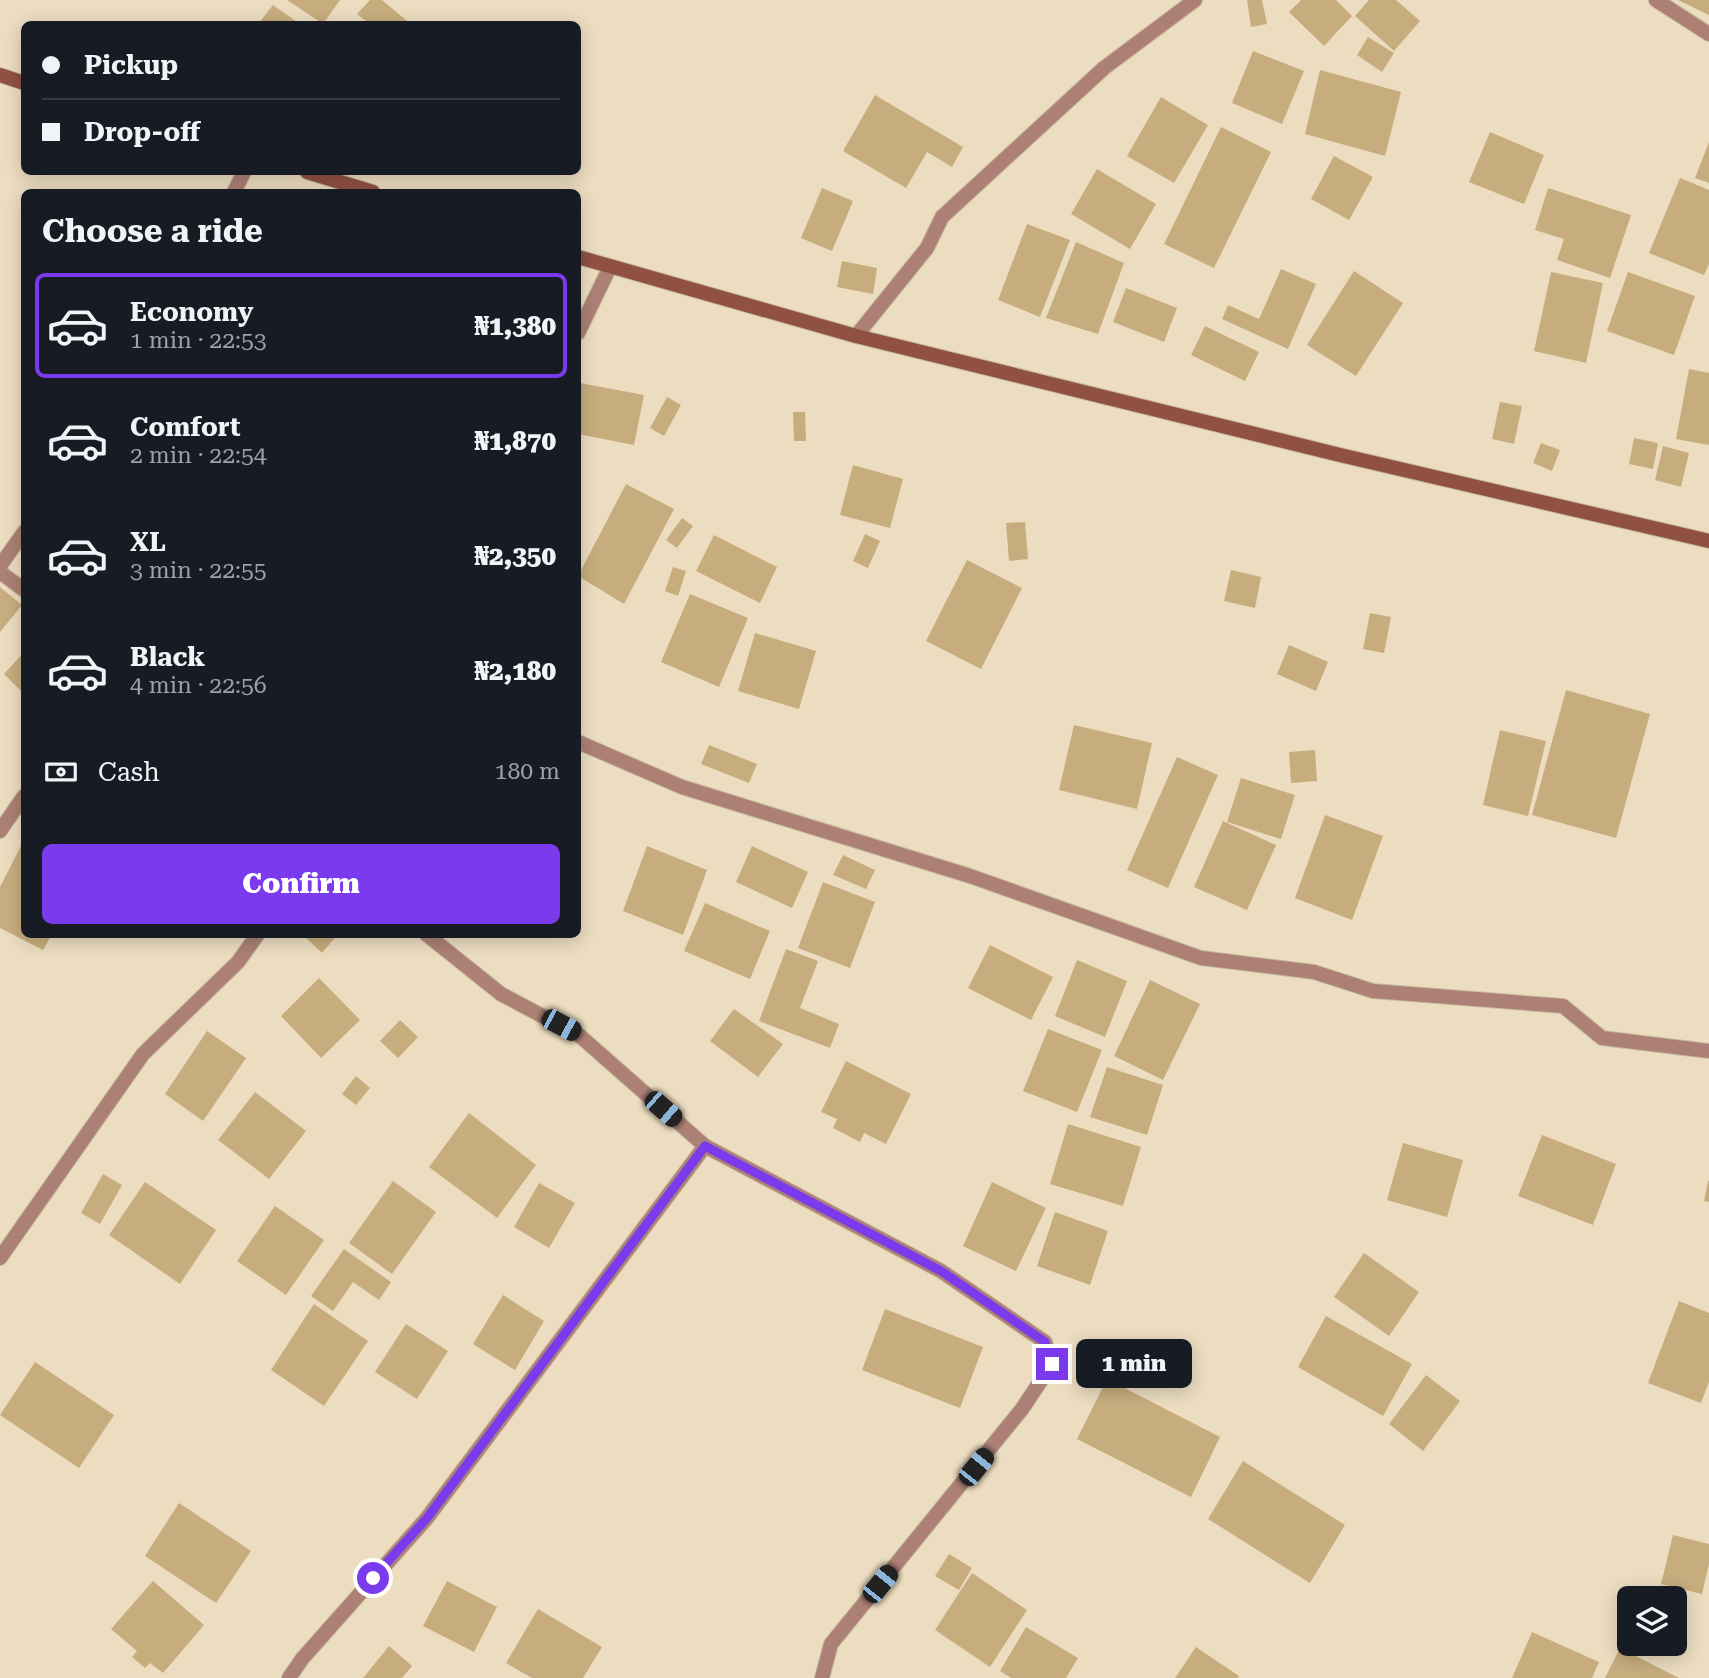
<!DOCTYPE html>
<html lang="en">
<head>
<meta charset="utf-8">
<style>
	body { margin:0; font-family:"Roboto Serif",serif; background:#20242c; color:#f1f3f6; height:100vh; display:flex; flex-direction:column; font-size:26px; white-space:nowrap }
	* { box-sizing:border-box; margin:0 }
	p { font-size:23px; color:#9ea1a6 }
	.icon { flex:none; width:38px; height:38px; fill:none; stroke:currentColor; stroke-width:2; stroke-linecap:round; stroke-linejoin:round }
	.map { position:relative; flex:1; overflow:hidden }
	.panel { position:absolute; left:21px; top:189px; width:560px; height:749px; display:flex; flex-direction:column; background:#171b24; border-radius:10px; box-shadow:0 4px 18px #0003 }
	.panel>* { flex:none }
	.hud { position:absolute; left:21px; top:21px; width:560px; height:154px; border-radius:10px; box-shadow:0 4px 18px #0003; display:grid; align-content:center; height:154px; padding:0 21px; background:#171b24 }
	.buttons { position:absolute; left:1617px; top:1586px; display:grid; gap:14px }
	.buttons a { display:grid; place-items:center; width:70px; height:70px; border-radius:10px; background:#171b24; box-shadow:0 4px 18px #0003; font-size:35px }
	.end { position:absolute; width:32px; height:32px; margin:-16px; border:9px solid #7c3aed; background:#fff; box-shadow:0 0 0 4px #fff }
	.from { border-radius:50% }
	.bubble { position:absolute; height:49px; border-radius:10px; background:#171b24; box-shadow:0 4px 18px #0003; font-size:23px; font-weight:800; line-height:49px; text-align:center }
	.car { position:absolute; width:21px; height:42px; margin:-21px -10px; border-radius:9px; box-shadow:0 0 5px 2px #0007; background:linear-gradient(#222 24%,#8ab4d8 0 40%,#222 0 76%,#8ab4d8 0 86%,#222 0) }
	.hud b { display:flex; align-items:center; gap:24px; height:66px; font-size:26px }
	.hud b+b { border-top:2px solid #363941 }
	.hud i { width:18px; height:18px; background:#f1f3f6 }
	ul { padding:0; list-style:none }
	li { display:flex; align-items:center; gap:21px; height:105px; margin:0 14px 10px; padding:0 7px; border:4px solid transparent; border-radius:10px }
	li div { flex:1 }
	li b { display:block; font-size:26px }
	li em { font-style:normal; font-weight:800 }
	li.current { border-color:#7c3aed }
	li>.icon { width:63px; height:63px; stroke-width:1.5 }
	h2 { padding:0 21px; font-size:32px; line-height:84px }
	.pay { display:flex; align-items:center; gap:18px; height:77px; padding:0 21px; font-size:26px }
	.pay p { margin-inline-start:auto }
	.button { display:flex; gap:14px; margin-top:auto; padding:14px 21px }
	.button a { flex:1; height:80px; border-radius:10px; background:#7c3aed; color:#fff; font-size:28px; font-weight:800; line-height:80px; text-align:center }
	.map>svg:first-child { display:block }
	.building { fill:#c7ad7e }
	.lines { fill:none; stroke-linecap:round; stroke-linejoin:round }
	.street-casing { stroke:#c7b9a0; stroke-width:16 }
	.secondary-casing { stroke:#c7b9a0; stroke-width:16 }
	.street { stroke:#ac8075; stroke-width:14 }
	.secondary { stroke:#905143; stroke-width:14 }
	.route { stroke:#7c3aed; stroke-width:9 }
</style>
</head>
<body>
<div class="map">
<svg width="1709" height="1678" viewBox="0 0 1709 1678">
	<rect width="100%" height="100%" fill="#ecddc0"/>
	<g class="building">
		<polygon points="287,0 340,0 323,24"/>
		<polygon points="370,0 382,0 407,21 404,24 370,24 357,14"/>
		<polygon points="1247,0 1262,0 1267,24 1251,27"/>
		<polygon points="1301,0 1336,0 1352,16 1324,46 1289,12"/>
		<polygon points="1369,0 1396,0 1420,21 1394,51 1355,16"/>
		<polygon points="1678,0 1709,0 1709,15"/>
		<polygon points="273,5 300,24 258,24"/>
		<polygon points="1368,37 1394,53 1382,72 1357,55"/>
		<polygon points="1253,51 1304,71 1282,124 1232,103"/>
		<polygon points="1320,70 1401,92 1385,156 1305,134"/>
		<polygon points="875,95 963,147 952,167 927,152 906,188 843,151"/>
		<polygon points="1161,97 1208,125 1174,183 1127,156"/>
		<polygon points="1221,127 1271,152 1214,268 1164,244"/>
		<polygon points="1490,132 1544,155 1524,204 1469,182"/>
		<polygon points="1709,142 1709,183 1695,178"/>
		<polygon points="1334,156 1373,177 1349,220 1311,199"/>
		<polygon points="1097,169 1156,204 1130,249 1071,214"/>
		<polygon points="1680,178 1709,190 1709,264 1704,275 1649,253"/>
		<polygon points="822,188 853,201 832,251 801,238"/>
		<polygon points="1548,188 1631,215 1610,278 1557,260 1564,239 1535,230"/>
		<polygon points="1027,224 1070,240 1040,317 998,300"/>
		<polygon points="1076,242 1124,263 1098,334 1046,318"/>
		<polygon points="842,261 877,268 873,294 837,287"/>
		<polygon points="1281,269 1316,284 1288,349 1222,319 1228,305 1259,319"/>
		<polygon points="1354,271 1403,303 1356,376 1307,345"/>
		<polygon points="1551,272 1603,283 1586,363 1534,351"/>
		<polygon points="1628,272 1695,296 1674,355 1607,331"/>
		<polygon points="1126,288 1177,308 1164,342 1113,322"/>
		<polygon points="1205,326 1259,352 1245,381 1191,355"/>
		<polygon points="1689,369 1709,373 1709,445 1676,439"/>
		<polygon points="580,383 644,395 634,445 578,434"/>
		<polygon points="667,397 681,405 664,436 650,428"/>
		<polygon points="1500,402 1522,406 1514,444 1492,439"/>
		<polygon points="793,412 805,412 806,441 794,441"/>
		<polygon points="1634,438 1658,443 1653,469 1629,464"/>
		<polygon points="1541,443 1560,450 1552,471 1533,463"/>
		<polygon points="1663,446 1689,453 1681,487 1655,480"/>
		<polygon points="853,465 903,479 890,528 840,515"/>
		<polygon points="626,484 674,509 624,604 578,576"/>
		<polygon points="682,518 693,526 677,548 666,540"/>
		<polygon points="1025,522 1028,559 1009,561 1006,523"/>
		<polygon points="865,534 880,541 868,568 853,561"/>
		<polygon points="714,535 777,567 760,603 696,571"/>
		<polygon points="967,560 1022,588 981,669 926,641"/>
		<polygon points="673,567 686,571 678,596 665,591"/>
		<polygon points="1231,570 1261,577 1255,608 1224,601"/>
		<polygon points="0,587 22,605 0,632"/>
		<polygon points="690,594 748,618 719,687 661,662"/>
		<polygon points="1370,613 1391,617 1384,653 1363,649"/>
		<polygon points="755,633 816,651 799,709 738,691"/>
		<polygon points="1289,645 1328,662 1316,691 1277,674"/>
		<polygon points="24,652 24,694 4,674"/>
		<polygon points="1566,690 1650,714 1616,838 1532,815"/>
		<polygon points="1074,725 1152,743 1137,809 1059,790"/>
		<polygon points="1500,730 1546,741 1528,816 1483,805"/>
		<polygon points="709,745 757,764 749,783 701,764"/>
		<polygon points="1315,750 1317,781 1291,783 1289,752"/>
		<polygon points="1177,757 1218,775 1168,888 1127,870"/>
		<polygon points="1241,778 1295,795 1281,839 1227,822"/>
		<polygon points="1325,815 1383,836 1352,920 1295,898"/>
		<polygon points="1223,821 1276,845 1247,910 1194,887"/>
		<polygon points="24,840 24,934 52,934 43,950 0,928 0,887"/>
		<polygon points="647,846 707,870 683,935 623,911"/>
		<polygon points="752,846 808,872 792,908 736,882"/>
		<polygon points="843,855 875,870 866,889 833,875"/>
		<polygon points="823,882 875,902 850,968 798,948"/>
		<polygon points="705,903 770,931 750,979 684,951"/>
		<polygon points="302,934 338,934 322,953"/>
		<polygon points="990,945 1053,977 1031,1020 968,988"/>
		<polygon points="786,949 818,961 800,1008 839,1024 830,1048 759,1021"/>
		<polygon points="1077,960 1127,981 1105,1037 1055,1016"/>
		<polygon points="319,978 360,1020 321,1058 281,1016"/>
		<polygon points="1150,980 1200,1004 1163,1080 1114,1056"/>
		<polygon points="734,1009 783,1044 758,1077 710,1041"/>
		<polygon points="400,1020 418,1037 398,1058 380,1041"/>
		<polygon points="1048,1029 1102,1050 1077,1112 1023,1091"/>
		<polygon points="207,1031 246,1058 203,1121 165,1094"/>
		<polygon points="846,1061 911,1094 886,1144 864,1133 860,1142 833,1128 837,1119 821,1112"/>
		<polygon points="1107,1067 1163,1085 1147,1135 1090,1117"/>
		<polygon points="356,1076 370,1088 356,1105 342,1094"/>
		<polygon points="255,1092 306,1131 269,1179 218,1140"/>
		<polygon points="469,1113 536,1165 497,1218 429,1167"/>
		<polygon points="1068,1124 1141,1147 1123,1206 1050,1184"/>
		<polygon points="1542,1135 1616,1164 1593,1225 1518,1196"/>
		<polygon points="1403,1143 1463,1160 1447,1217 1387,1200"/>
		<polygon points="103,1174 122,1185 100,1224 81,1213"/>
		<polygon points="393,1181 436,1212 392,1274 349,1243"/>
		<polygon points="1708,1181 1709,1181 1709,1202 1704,1201"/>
		<polygon points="145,1182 216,1230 180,1284 109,1235"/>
		<polygon points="992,1182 1046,1208 1016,1271 963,1246"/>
		<polygon points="539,1183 575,1203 549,1248 514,1227"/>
		<polygon points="275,1206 324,1240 286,1295 237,1261"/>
		<polygon points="1055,1212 1108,1231 1090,1285 1037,1266"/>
		<polygon points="344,1249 391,1282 379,1300 353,1282 333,1311 311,1296"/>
		<polygon points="1364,1253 1419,1292 1389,1336 1334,1297"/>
		<polygon points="503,1295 544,1321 515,1370 473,1344"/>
		<polygon points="1679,1301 1709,1313 1709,1382 1701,1403 1648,1383"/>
		<polygon points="314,1304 368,1341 324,1406 271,1370"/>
		<polygon points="885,1309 983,1347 960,1408 862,1370"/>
		<polygon points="1326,1316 1412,1364 1383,1416 1298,1367"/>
		<polygon points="406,1324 448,1351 417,1399 375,1372"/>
		<polygon points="35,1362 114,1415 79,1468 0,1415"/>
		<polygon points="1426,1375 1460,1401 1423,1451 1389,1424"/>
		<polygon points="1107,1379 1220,1437 1191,1497 1077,1439"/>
		<polygon points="1243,1461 1345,1525 1310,1583 1208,1519"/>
		<polygon points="179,1503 251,1551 216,1603 145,1556"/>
		<polygon points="1673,1535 1709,1544 1709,1564 1702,1594 1661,1584"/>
		<polygon points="949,1554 972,1568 959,1590 935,1576"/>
		<polygon points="972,1573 1027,1610 990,1667 935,1630"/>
		<polygon points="153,1581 204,1625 163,1673 150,1663 145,1668 132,1657 137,1651 111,1629"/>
		<polygon points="447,1581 497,1607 474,1652 423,1626"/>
		<polygon points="538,1609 602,1647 583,1678 532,1678 506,1663"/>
		<polygon points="1026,1627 1078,1658 1066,1678 1011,1678 1000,1671"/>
		<polygon points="1532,1632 1599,1662 1592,1678 1512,1678"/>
		<polygon points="389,1646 412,1666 402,1678 363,1678"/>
		<polygon points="1196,1647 1239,1676 1238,1678 1175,1678"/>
		<polygon points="1620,1648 1679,1678 1605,1678"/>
	</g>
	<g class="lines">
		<defs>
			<g id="street">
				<polyline points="1656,0 1709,34"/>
				<polyline points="234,192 244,172"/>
				<polyline points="578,333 610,267"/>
				<polyline points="856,336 927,248 942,217 1104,68 1195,0"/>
				<polyline points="0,566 24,532"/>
				<polyline points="0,572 24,590"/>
				<polyline points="578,742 682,787 970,876 1201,958 1314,972 1373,991 1563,1006 1602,1038 1709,1051"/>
				<polyline points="0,831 24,796"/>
				<polyline points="426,934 501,994 580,1036 705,1146 941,1271 1045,1342 1052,1364 1022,1409 831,1644 822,1678"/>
				<polyline points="0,1258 143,1054 238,962 258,934"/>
				<polyline points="289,1678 302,1659 427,1518 705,1146"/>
			</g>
			<g id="secondary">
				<polyline points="0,75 24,83"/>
				<polyline points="307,172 373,192"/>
				<polyline points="578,257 856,336 1340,455 1709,541"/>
			</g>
		</defs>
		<use href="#street" class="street-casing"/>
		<use href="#secondary" class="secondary-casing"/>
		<use href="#street" class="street"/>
		<use href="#secondary" class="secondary"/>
	</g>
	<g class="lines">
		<polyline class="route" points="373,1578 427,1518 705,1146 941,1271 1045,1342 1052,1364"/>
	</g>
</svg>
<div class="buttons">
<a><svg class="icon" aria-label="layers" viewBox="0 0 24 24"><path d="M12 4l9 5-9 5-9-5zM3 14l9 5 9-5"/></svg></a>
</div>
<i class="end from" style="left:373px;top:1578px"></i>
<i class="end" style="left:1052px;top:1364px"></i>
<div class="bubble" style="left:1076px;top:1339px;width:116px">1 min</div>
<i class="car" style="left:561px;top:1025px;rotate:118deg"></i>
<i class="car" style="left:663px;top:1109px;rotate:131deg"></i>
<i class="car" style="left:976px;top:1467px;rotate:39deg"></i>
<i class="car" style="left:880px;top:1584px;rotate:39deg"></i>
<div class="hud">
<b><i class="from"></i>Pickup</b>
<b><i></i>Drop-off</b>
</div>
<section class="panel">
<h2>Choose a ride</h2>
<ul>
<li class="current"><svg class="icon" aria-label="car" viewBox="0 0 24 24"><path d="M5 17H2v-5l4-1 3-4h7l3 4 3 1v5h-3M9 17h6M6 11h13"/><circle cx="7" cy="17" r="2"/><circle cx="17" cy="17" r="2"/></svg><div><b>Economy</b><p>1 min · 22:53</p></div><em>₦1,380</em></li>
<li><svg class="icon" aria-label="car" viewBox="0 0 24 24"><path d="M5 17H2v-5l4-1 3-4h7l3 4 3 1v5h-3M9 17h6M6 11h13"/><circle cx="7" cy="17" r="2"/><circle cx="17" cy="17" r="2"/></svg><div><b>Comfort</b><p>2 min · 22:54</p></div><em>₦1,870</em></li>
<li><svg class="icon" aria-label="car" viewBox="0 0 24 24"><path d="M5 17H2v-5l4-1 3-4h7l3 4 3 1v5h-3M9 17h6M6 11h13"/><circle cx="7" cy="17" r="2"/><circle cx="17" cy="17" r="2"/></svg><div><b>XL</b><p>3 min · 22:55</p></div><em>₦2,350</em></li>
<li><svg class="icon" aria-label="car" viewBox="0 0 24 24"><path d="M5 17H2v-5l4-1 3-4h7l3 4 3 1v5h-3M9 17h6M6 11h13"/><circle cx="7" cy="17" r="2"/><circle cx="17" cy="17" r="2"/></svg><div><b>Black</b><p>4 min · 22:56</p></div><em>₦2,180</em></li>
</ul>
<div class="pay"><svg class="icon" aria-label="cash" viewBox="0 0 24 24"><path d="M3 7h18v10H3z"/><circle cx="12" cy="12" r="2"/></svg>Cash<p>180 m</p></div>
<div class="button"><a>Confirm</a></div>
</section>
</div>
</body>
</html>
